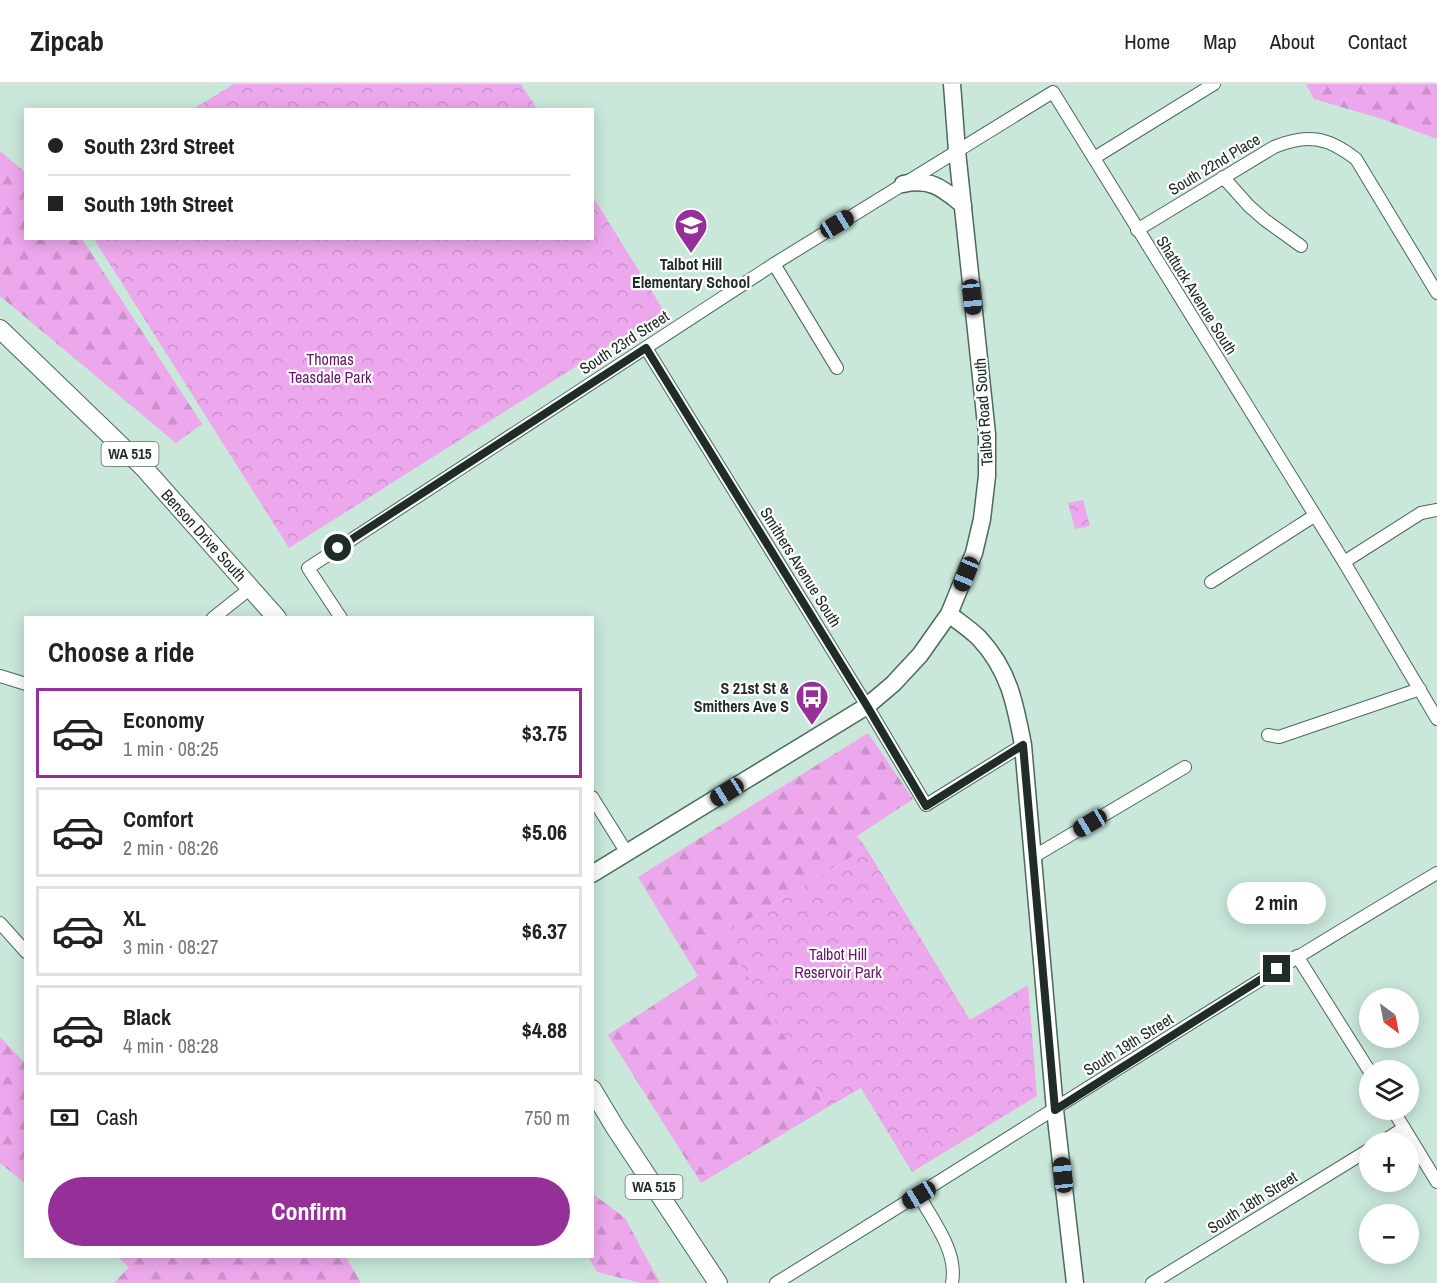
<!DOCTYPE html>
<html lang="en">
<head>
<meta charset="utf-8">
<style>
	body { margin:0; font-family:"Archivo Narrow",sans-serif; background:#f2f2f2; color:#222; height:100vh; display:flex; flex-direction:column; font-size:22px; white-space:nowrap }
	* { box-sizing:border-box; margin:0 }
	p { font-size:20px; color:#767676 }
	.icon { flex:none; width:33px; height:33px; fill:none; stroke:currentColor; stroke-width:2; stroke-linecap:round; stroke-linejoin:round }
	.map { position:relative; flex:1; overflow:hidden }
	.side { position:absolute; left:24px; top:532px; width:570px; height:642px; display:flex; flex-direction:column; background:#fff; border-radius:0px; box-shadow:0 3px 15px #0003 }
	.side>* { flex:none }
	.guide { position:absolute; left:24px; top:24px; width:570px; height:132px; border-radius:0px; box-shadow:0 3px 15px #0003; display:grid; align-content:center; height:132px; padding:0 24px; background:#fff }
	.needle { width:39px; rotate:148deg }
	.fabs { position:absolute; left:1359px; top:904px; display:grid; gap:12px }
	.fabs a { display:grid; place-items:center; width:60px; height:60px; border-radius:50%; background:#fff; box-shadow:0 3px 15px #0003; font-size:30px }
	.end { position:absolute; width:27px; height:27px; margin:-14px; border:8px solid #202c27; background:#fff; box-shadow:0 0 0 3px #fff }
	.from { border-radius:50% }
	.bubble { position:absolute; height:42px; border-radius:21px; background:#fff; box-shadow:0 3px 15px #0003; font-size:20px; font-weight:700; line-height:42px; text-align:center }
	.car { position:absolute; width:18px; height:36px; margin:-18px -9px; border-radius:8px; box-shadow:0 0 4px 2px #0007; background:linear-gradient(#222 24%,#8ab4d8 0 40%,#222 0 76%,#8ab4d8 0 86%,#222 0) }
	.guide b { display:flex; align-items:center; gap:21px; height:57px; font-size:22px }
	.guide b+b { border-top:2px solid #e0e0e0 }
	.guide i { width:15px; height:15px; background:#222 }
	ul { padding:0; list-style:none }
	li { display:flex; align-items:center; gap:18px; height:90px; margin:0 12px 9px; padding:0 12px; border:3px solid #e0e0e0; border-radius:0px }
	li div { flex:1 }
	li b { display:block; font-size:22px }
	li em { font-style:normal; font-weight:700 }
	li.current { border-color:#943097 }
	li>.icon { width:54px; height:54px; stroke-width:1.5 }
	h2 { padding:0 24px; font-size:27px; line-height:72px }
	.pay { display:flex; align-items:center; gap:15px; height:66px; padding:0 24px; font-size:22px }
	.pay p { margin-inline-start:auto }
	.primary-button { display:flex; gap:12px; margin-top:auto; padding:12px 24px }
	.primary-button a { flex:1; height:69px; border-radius:36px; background:#943097; color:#fff; font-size:24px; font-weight:700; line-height:69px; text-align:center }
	header { display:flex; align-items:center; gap:36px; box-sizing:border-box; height:84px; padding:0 30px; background:#fff; border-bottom:2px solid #e0e0e0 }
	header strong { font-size:28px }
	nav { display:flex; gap:33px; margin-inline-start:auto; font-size:21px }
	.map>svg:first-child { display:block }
	.forest { fill:url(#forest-firs) }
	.park { fill:url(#park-crowns) }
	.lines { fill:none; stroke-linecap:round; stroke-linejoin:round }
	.street-casing { stroke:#4d685c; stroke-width:14 }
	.secondary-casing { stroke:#4d685c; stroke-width:19 }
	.primary-casing { stroke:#4d685c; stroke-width:20 }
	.street { stroke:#fff; stroke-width:12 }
	.secondary { stroke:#fff; stroke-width:16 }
	.primary { stroke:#fff; stroke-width:18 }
	.route { stroke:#202c27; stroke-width:8 }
	.labels { text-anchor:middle; stroke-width:4.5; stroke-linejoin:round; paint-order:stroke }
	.shield { fill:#fff; stroke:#636b68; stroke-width:1.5 }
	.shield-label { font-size:15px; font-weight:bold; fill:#202c27 }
	.street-label { font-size:16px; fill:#202c27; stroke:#fff }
	.poi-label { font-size:16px; font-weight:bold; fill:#202c27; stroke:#fff }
	.park-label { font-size:16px; fill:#69156c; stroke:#fff }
</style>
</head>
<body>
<header>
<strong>Zipcab</strong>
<nav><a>Home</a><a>Map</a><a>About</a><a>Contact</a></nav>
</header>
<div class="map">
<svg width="1437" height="1199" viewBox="0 0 1437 1199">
	<defs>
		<pattern id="forest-firs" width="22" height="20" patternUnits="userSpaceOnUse" patternTransform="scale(1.5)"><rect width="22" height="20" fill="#eda8ed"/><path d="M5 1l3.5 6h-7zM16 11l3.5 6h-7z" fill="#cb91cb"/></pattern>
		<pattern id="park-crowns" width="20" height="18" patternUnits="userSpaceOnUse" patternTransform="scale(1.5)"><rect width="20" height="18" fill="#eda8ed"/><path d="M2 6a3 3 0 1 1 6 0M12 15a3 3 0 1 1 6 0" fill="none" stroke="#cb91cb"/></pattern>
	</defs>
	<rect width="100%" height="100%" fill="#c9e8da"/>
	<g class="forest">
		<polygon points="1306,0 1437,0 1437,55 1382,35 1314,15"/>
		<polygon points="0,67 25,88 26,154 82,155 202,340 176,359 0,212"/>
		<polygon points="868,649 913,715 857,752 866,764 723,851 828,1023 701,1099 608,951 698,892 638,793"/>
		<polygon points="0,953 25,979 25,1099 0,1079"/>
		<polygon points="593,1110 625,1134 660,1199 641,1199 597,1188 588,1173 592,1173"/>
		<polygon points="117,1173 346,1173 361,1199 114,1199 129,1183"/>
	</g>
	<g class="park">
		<polygon points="234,0 521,0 537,25 193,25"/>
		<polygon points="593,113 664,227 289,464 94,155 592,154"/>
		<polygon points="1083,416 1090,442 1075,445 1068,419"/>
		<polygon points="866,764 970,936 1028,901 1037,1012 912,1088 861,1004 828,1023 722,851"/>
	</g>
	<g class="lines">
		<defs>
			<g id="street">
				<polyline points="1094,74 1214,0"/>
				<polyline points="1223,93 1249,122 1265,136 1301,162"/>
				<path d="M1137 146 1274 63C1307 49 1328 53 1356 75L1437 209"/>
				<polyline points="774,180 837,284"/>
				<polyline points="646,264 867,622 926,721 1023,661"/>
				<polyline points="1344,478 1421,429 1437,426"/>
				<polyline points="1211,498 1314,432"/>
				<polyline points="213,534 252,503"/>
				<polyline points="341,534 308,484 774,180 1053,8 1344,478 1437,635"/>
				<polyline points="0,592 26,600"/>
				<polyline points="1268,651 1279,653 1420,605"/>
				<polyline points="592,713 627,769"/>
				<polyline points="1033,773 1185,683"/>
				<polyline points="0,839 26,868"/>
				<polyline points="1297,872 1370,988"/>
				<polyline points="1393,1026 1437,1098"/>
				<polyline points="1380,1059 1404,1044"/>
				<path d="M919 1111C933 1138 958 1167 952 1199"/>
				<path d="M776 1199C997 1063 1214 921 1437 789"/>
				<polyline points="1152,1199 1370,1065"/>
			</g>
			<g id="secondary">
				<path d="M903 100C931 94 942 104 963 121"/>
				<path d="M949 530C959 538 970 545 979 554 1009 586 1015 619 1023 661L1055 1026 1075 1199"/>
				<polyline points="592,790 867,622 893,600 920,571 949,530 974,469 982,435 987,392 987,350 957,67 952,0"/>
			</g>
			<g id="primary">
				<polyline points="0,245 144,384 277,534"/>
				<polyline points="592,1005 616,1045 718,1199"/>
			</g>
		</defs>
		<use href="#street" class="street-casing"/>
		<use href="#secondary" class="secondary-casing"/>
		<use href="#primary" class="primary-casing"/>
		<use href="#street" class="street"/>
		<use href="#secondary" class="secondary"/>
		<use href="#primary" class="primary"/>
	</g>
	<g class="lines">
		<polyline class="route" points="338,464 646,264 867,622 926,722 1023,661 1055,1026 1277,885"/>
	</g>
	<defs>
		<symbol id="school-pin" viewBox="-11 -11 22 30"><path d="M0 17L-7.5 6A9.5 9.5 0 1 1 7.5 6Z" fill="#943097" stroke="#fff"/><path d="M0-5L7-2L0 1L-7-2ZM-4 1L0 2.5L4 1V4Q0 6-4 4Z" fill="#fff"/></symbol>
		<symbol id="bus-pin" viewBox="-11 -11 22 30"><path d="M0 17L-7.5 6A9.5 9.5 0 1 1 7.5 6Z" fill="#943097" stroke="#fff"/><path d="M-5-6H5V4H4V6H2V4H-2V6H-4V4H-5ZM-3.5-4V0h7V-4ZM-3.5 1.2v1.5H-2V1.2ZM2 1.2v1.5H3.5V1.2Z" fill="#fff"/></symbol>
	</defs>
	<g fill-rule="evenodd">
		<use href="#school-pin" x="672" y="122" width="38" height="52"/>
		<use href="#bus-pin" x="793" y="594" width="38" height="52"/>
	</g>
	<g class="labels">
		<g class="shield">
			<rect x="101.5" y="358" width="57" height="24" rx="4.5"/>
			<rect x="625.5" y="1091" width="57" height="24" rx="4.5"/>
		</g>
		<g class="shield-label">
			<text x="130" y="375">WA 515</text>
			<text x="654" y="1108">WA 515</text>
		</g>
		<g class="street-label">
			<text transform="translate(1214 80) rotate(-31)" y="6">South 22nd Place</text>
			<text transform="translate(1197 211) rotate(58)" y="6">Shattuck Avenue South</text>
			<text transform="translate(624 258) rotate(-33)" y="6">South 23rd Street</text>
			<text transform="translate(983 328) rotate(-94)" y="6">Talbot Road South</text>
			<text transform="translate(204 451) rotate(48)" y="6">Benson Drive South</text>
			<text transform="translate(801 483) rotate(58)" y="6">Smithers Avenue South</text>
			<text transform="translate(1128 960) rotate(-32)" y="6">South 19th Street</text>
			<text transform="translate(1252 1118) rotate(-32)" y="6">South 18th Street</text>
		</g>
		<g class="poi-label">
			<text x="691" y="186">Talbot Hill<tspan x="691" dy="18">Elementary School</tspan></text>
			<text x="789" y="610" text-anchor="end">S 21st St &amp;<tspan x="789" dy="18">Smithers Ave S</tspan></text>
		</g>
		<g class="park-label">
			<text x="330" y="281">Thomas<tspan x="330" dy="18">Teasdale Park</tspan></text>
			<text x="838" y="876">Talbot Hill<tspan x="838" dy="18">Reservoir Park</tspan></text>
		</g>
	</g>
</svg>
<div class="fabs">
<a><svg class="needle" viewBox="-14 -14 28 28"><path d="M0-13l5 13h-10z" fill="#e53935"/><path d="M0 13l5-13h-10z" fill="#767676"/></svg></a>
<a><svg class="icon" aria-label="layers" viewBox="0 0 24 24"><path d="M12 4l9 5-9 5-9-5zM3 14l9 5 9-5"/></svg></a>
<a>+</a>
<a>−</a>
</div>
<i class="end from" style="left:338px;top:464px"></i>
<i class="end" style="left:1277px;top:885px"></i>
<div class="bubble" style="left:1227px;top:798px;width:99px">2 min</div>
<i class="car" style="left:837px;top:140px;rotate:59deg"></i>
<i class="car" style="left:972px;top:213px;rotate:174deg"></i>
<i class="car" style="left:966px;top:490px;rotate:202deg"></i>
<i class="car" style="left:727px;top:708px;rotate:238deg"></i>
<i class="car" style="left:1090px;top:739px;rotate:239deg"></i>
<i class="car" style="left:1063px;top:1091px;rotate:354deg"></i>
<i class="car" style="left:919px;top:1111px;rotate:239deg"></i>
<div class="guide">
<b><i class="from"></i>South 23rd Street</b>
<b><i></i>South 19th Street</b>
</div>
<section class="side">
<h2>Choose a ride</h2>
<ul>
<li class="current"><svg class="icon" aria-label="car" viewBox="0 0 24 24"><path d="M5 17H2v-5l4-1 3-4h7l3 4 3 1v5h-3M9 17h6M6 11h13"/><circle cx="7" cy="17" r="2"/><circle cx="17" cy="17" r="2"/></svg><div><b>Economy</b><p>1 min · 08:25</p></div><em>$3.75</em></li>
<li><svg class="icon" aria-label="car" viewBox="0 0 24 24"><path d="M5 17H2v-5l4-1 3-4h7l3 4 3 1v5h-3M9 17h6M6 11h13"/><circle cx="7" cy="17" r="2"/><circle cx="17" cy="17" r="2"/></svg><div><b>Comfort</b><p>2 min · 08:26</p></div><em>$5.06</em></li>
<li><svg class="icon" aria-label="car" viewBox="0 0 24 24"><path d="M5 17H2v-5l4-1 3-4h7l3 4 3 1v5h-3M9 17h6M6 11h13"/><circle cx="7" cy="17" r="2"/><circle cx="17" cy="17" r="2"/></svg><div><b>XL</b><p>3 min · 08:27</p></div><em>$6.37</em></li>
<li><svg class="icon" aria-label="car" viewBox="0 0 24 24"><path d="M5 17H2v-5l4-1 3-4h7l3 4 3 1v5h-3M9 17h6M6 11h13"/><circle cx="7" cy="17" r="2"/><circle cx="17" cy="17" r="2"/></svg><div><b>Black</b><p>4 min · 08:28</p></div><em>$4.88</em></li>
</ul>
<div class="pay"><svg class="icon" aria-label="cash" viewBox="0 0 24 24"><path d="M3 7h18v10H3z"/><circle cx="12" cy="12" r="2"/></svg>Cash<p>750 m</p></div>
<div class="primary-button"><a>Confirm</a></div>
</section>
</div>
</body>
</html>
